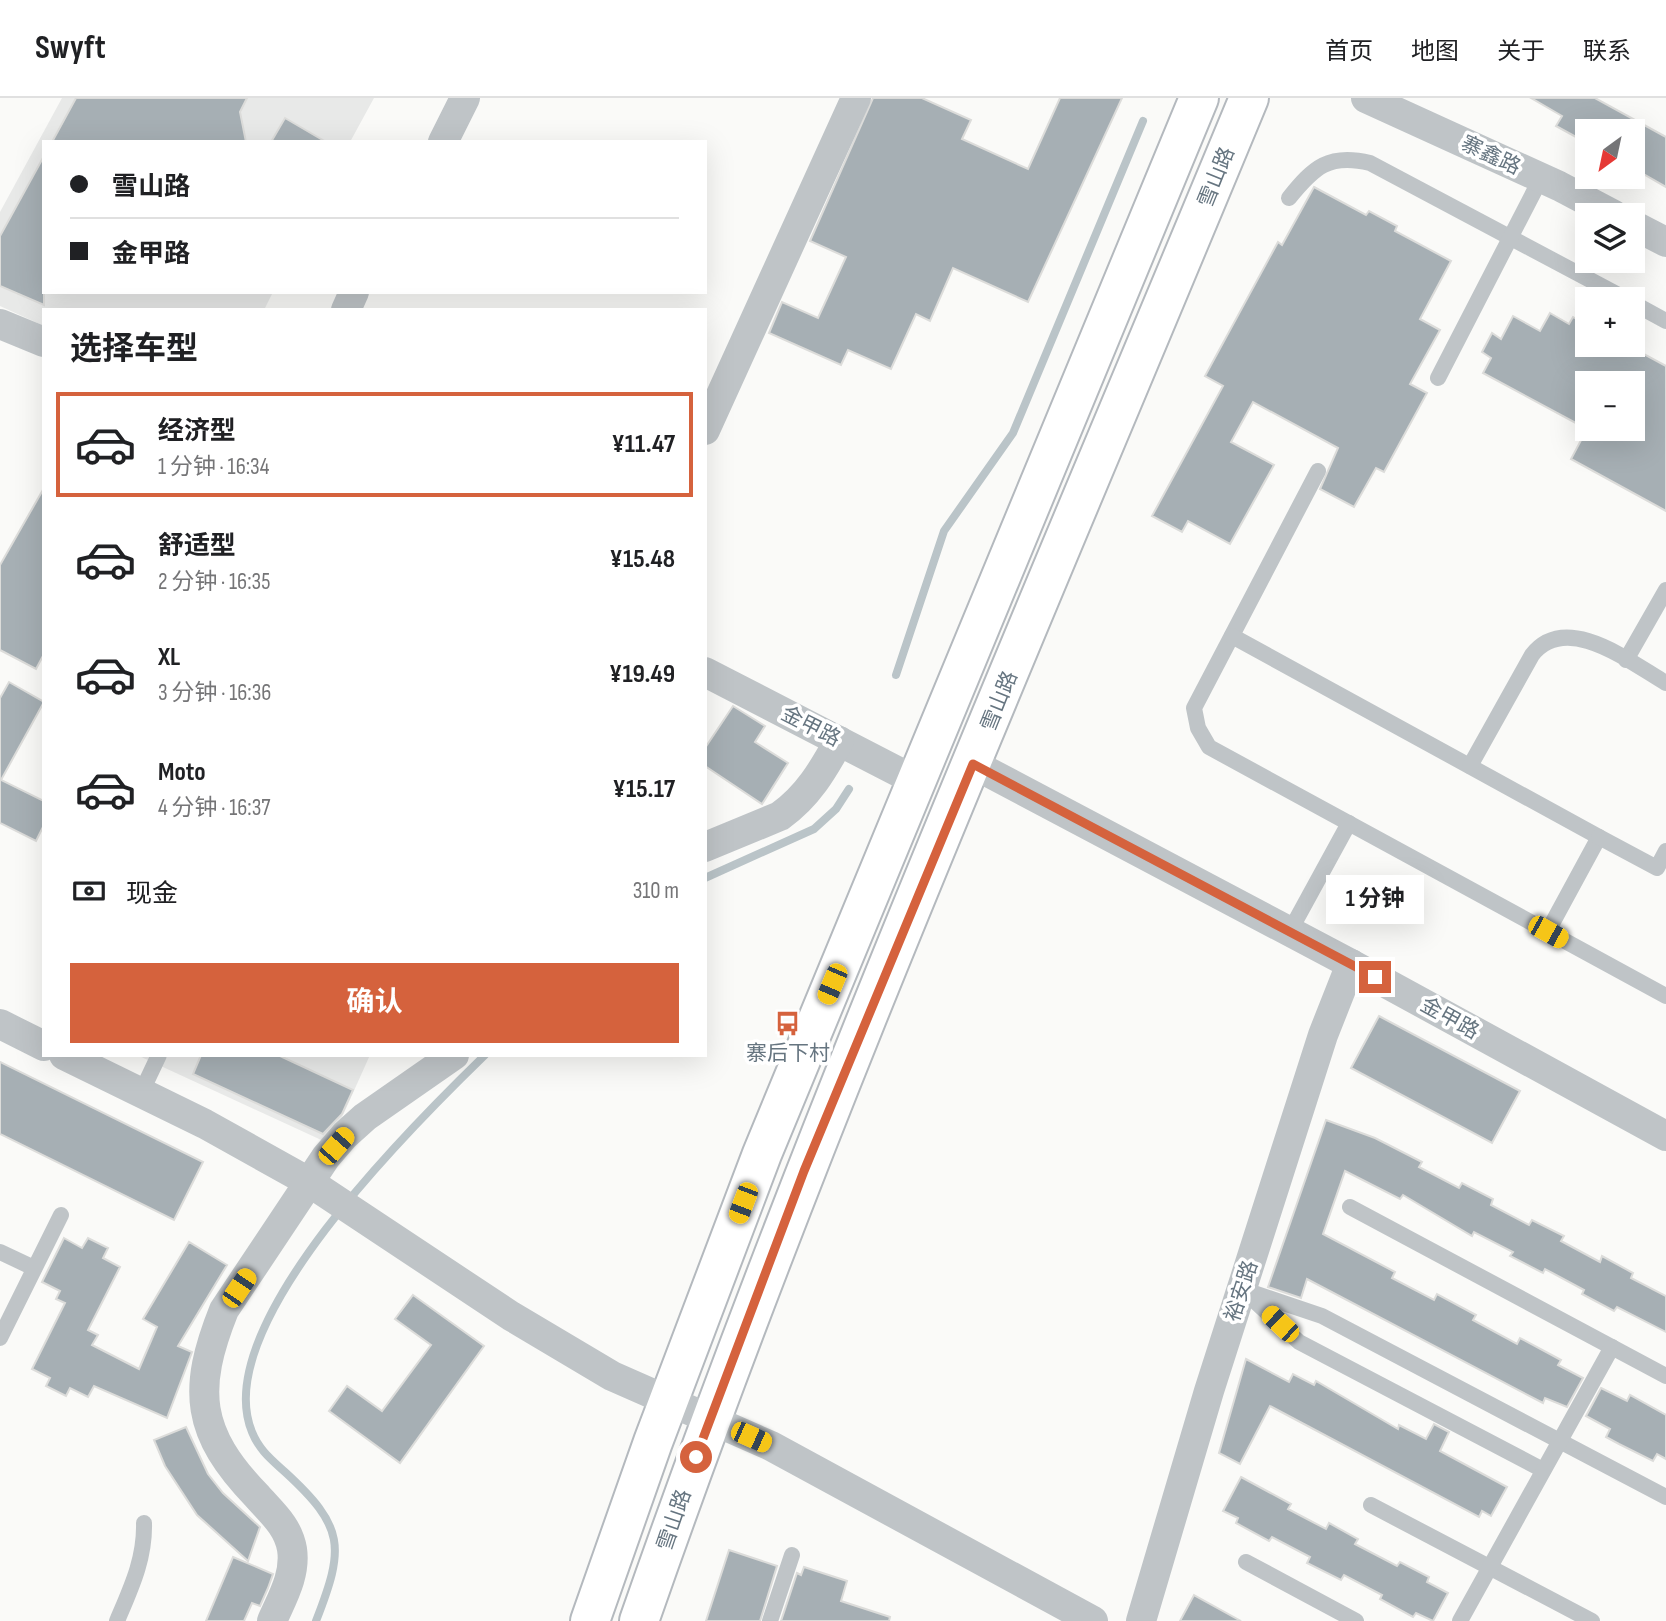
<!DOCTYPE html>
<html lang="zh">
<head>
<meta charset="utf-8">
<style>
	body { margin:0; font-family:"Sofia Sans Condensed","Noto Sans SC",sans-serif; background:#f2f2f2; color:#202124; height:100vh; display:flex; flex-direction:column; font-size:26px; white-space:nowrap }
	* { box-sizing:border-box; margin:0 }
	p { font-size:23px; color:#757577 }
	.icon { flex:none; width:38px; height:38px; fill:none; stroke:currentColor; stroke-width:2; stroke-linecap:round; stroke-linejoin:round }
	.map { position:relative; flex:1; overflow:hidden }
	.drawer { position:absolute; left:42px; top:210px; width:665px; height:749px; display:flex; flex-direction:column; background:#fff; border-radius:0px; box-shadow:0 7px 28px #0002 }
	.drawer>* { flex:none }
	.top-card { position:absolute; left:42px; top:42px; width:665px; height:154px; border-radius:0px; box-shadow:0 7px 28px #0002; display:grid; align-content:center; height:154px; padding:0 28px; background:#fff }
	.needle { width:46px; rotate:213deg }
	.controls { position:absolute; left:1575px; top:21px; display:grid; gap:14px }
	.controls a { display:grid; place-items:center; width:70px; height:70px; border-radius:0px; background:#fff; box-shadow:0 7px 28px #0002; font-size:35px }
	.end { position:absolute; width:32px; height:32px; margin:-16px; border:9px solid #d5623d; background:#fff; box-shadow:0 0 0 4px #fff }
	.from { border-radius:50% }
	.bubble { position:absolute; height:49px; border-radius:0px; background:#fff; box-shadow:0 7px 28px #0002; font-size:23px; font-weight:700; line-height:49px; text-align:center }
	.car { position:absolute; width:21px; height:42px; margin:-21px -10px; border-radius:9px; box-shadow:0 0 5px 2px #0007; background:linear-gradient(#f5c518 24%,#345 0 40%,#f5c518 0 76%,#345 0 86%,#f5c518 0) }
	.top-card b { display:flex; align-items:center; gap:24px; height:66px; font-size:26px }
	.top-card b+b { border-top:2px solid #e0e0e0 }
	.top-card i { width:18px; height:18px; background:#202124 }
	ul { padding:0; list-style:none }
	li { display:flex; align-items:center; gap:21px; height:105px; margin:0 14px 10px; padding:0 14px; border:4px solid transparent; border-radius:0px }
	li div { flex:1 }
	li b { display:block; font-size:26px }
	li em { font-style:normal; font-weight:700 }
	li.on { border-color:#d5623d }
	li>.icon { width:63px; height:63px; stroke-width:1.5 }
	h2 { padding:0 28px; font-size:32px; line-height:84px }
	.pay { display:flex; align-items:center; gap:18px; height:77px; padding:0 28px; font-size:26px }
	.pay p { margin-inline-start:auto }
	.action { display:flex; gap:14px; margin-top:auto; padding:14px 28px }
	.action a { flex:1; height:80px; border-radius:0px; background:#d5623d; color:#fff; font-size:28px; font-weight:700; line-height:80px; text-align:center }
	header { display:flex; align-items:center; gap:42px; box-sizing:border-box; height:98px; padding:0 35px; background:#fff; border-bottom:2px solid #e0e0e0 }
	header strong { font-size:33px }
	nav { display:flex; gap:38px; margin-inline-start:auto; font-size:24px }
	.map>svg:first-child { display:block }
	.built { fill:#e8e9e8 }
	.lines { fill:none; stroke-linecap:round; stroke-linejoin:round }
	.stream { stroke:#bac4c8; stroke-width:8 }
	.building { fill:#a6afb4; stroke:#dcdcda; stroke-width:2; fill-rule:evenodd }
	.secondary-casing { stroke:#b4b9be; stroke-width:42 }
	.service { stroke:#bfc4c7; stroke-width:16 }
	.minor { stroke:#bfc4c7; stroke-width:30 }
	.secondary { stroke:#fff; stroke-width:38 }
	.route { stroke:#d5623d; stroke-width:9 }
	.labels { text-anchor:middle; stroke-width:7; stroke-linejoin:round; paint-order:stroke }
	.street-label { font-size:21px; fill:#667580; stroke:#fff }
	.poi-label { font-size:21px; fill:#667580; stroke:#fff }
</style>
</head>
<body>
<header>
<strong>Swyft</strong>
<nav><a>首页</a><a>地图</a><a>关于</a><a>联系</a></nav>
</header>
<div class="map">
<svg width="1666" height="1523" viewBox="0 0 1666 1523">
	<rect width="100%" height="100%" fill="#fafaf8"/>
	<g class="built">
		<polygon points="62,0 374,0 350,44 44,44 44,194 273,194 264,212 44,212 44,228 0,208 0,114"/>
		<polygon points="137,957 370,957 330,1046"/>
	</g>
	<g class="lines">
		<g class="stream">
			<polyline points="896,577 944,433 1013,335 1143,23"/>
			<polyline points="705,780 814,731 836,711 849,691"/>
			<path d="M316 1523C345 1449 345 1429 285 1374 272 1362 259 1352 252 1334 208 1228 414 1026 485 957"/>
		</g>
	</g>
	<g class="building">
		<polygon points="76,0 247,0 240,14 246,44 52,44"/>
		<polygon points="873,0 922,0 971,22 962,41 1028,71 1060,0 1122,0 1028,204 953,170 930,223 916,216 891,271 848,252 841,267 769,235 782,204 818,220 846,159 810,143"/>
		<polygon points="1531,0 1595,0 1666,39 1666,89 1633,70 1633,33 1587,33 1587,45 1556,28 1562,18"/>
		<polygon points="285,20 326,44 271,44"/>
		<polygon points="44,58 44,207 0,188 0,138"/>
		<polygon points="1314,89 1366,117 1369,113 1397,128 1395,133 1451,163 1420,221 1440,232 1410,286 1427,295 1384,374 1376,370 1354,409 1320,391 1338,350 1253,304 1231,344 1274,367 1230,446 1188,423 1182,434 1152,418 1223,288 1205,278 1278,144 1282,147"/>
		<path d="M1550 215 1569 226 1573 219 1587 227V247H1609L1627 257 1631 249 1666 268V413L1571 361 1587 331 1483 275 1491 260 1482 254 1492 235 1501 241 1513 218 1540 233ZM1587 285H1633V331H1587Z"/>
		<polygon points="44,390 44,556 36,571 0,552 0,467"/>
		<polygon points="9,584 44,604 1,682 44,703 44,727 36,743 0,725 0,600"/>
		<polygon points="733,608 765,628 755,644 788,665 762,706 705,668 705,650"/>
		<polygon points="1379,918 1520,993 1492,1045 1351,970"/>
		<polygon points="201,957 278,957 353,992 342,1016 323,1036 193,976"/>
		<polygon points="0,964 203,1064 174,1122 0,1036"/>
		<polygon points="1326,1022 1375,1040 1422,1064 1419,1069 1459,1090 1462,1085 1493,1101 1491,1107 1529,1127 1532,1122 1564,1138 1561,1143 1600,1164 1602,1158 1633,1175 1631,1180 1666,1198 1666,1234 1617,1209 1614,1213 1582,1196 1584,1192 1545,1171 1543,1175 1510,1158 1513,1154 1474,1134 1472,1138 1403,1097 1400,1101 1345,1073 1323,1136 1395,1174 1392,1180 1434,1202 1437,1196 1476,1217 1473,1222 1517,1246 1520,1240 1561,1262 1558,1267 1583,1280 1567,1309 1545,1300 1543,1305 1307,1181 1301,1200 1268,1189"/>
		<polygon points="64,1140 82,1150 88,1140 108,1150 103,1160 120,1169 88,1232 98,1237 92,1247 139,1271 157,1229 143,1221 189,1144 227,1167 178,1248 192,1254 167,1320 94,1288 88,1299 70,1290 66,1298 46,1288 50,1280 32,1271 65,1205 56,1201 60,1193 42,1184"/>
		<polygon points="413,1197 484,1248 400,1365 329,1313 347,1288 382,1313 431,1247 395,1221"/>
		<polygon points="1246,1261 1289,1284 1293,1276 1314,1287 1316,1283 1398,1331 1399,1327 1426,1341 1434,1326 1449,1334 1440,1353 1507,1389 1491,1418 1482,1413 1479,1419 1270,1308 1240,1366 1219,1355"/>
		<polygon points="1601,1290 1627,1303 1630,1297 1666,1317 1666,1361 1657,1356 1653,1363 1619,1346 1606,1339 1610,1331 1586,1318"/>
		<polygon points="186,1329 208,1376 223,1395 260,1429 248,1463 197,1417 165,1368 154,1342"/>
		<polygon points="1241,1379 1291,1406 1288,1411 1326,1431 1329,1425 1358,1441 1355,1446 1397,1468 1400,1464 1429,1479 1427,1484 1448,1495 1433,1523 1416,1515 1413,1519 1380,1501 1382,1497 1344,1477 1341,1482 1307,1465 1310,1459 1272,1439 1269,1443 1236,1425 1238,1420 1223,1413"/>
		<polygon points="729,1452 777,1468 760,1523 706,1523"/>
		<polygon points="233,1459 273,1476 268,1490 260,1508 252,1505 244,1523 206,1523"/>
		<polygon points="804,1469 847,1483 841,1503 890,1519 889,1523 781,1523 797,1475 801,1477"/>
		<polygon points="1194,1497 1241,1523 1180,1523"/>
	</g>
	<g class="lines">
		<defs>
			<g id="secondary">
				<polyline points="590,1523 653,1344 762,1056 1199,0"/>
				<path d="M639 1523C819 1006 1040 505 1249 0"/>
			</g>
		</defs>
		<use href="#secondary" class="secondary-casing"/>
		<g class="service">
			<path d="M1289 100C1314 69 1329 55 1370 65L1626 201"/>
			<polyline points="1633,205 1666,223"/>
			<polyline points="1438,280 1541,80"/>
			<polyline points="1318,373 1194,610 1198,630 1209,649 1666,898"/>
			<polyline points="1232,538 1599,739 1548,833"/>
			<polyline points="1626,562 1666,492"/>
			<path d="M1470 668 1532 557C1566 513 1630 564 1666 585"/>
			<polyline points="1599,739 1657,770 1666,753"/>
			<polyline points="1290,833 1349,725"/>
			<polyline points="141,995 159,957"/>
			<polyline points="1350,1109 1666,1278"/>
			<polyline points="0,1154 34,1170"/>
			<polyline points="1242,1191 1322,1218 1666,1399"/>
			<polyline points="1246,1195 1299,1244 1543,1372"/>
			<polyline points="0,1240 61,1117"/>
			<polyline points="1371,1407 1592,1523"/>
			<polyline points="1246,1464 1356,1523"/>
			<path d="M117 1523C131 1490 145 1461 144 1425"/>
			<polyline points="770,1523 792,1457"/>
			<polyline points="1460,1523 1612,1249"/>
		</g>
		<g class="minor">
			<polyline points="1366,0 1559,88 1614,117"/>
			<polyline points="443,44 465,0"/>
			<polyline points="1633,127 1666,144"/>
			<polyline points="346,212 354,194"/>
			<polyline points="0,226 44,244"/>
			<polyline points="705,332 856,0"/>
			<polyline points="705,574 916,683"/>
			<polyline points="973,666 1351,866 1666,1038"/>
			<path d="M705 749 780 718C808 698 823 672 839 643"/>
			<polyline points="0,926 44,948"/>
			<polyline points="64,957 205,1026 309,1084 511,1218 612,1278 771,1348 1093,1523"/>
			<path d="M272 1523C282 1500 296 1477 292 1451 288 1428 272 1415 257 1398 196 1335 192 1292 224 1212L326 1059 345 1037 365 1019 454 957"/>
			<polyline points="1141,1523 1209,1293 1323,937 1351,866"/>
		</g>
		<use href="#secondary" class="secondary"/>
	</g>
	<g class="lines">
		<polyline class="route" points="696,1359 804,1073 973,666 1375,879"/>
	</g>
	<defs>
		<symbol id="bus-bare" viewBox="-9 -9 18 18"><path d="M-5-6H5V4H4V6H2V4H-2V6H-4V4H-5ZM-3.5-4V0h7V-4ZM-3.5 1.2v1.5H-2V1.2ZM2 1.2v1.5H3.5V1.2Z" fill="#d5623d" stroke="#fff" stroke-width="2.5" paint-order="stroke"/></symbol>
	</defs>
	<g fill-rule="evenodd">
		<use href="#bus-bare" x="770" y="908" width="35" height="35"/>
	</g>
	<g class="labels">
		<g class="street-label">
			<text transform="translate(1491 57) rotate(25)" y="7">寨鑫路</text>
			<text transform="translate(1216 79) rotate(-68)" y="7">雪山路</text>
			<text transform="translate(999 603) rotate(-68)" y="7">雪山路</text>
			<text transform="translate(811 628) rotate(27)" y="7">金甲路</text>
			<text transform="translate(1450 920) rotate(29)" y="7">金甲路</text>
			<text transform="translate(1241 1193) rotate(-72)" y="7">裕安路</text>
			<text transform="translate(674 1422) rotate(-71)" y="7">雪山路</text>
		</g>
		<g class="poi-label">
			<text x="788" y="962">寨后下村</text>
		</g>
	</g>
</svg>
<div class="controls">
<a><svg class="needle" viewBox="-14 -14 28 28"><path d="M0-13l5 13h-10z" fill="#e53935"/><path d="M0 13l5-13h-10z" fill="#757577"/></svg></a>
<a><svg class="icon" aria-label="layers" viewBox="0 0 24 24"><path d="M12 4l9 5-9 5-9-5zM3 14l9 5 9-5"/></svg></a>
<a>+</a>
<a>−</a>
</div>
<i class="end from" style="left:696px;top:1359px"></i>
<i class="end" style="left:1375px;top:879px"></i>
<div class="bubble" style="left:1326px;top:777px;width:98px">1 分钟</div>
<i class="car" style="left:1548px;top:834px;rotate:119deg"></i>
<i class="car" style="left:832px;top:886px;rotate:203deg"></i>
<i class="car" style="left:336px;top:1048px;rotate:41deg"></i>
<i class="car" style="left:743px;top:1105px;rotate:201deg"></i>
<i class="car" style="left:239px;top:1190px;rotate:34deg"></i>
<i class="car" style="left:1280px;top:1226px;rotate:313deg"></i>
<i class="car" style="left:751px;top:1339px;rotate:114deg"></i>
<div class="top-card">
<b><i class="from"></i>雪山路</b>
<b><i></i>金甲路</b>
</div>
<section class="drawer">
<h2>选择车型</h2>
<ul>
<li class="on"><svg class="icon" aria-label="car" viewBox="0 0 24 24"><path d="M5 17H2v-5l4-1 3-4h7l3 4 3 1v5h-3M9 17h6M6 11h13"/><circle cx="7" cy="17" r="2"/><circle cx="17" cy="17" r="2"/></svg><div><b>经济型</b><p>1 分钟 · 16:34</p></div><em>¥11.47</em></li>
<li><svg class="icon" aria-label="car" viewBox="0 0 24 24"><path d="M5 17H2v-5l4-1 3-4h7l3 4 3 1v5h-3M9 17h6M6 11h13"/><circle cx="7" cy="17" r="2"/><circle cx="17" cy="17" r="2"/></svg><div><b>舒适型</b><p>2 分钟 · 16:35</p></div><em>¥15.48</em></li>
<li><svg class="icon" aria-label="car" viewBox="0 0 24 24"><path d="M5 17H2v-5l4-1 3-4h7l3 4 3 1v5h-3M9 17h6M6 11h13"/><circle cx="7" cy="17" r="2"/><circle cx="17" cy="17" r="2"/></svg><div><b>XL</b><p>3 分钟 · 16:36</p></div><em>¥19.49</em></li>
<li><svg class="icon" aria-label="car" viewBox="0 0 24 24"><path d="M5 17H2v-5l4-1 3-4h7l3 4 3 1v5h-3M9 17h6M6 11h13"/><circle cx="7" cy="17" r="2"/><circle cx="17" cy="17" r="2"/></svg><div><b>Moto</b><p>4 分钟 · 16:37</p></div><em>¥15.17</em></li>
</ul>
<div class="pay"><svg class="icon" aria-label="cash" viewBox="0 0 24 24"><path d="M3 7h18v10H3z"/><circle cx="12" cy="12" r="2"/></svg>现金<p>310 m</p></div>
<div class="action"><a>确认</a></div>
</section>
</div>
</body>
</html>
